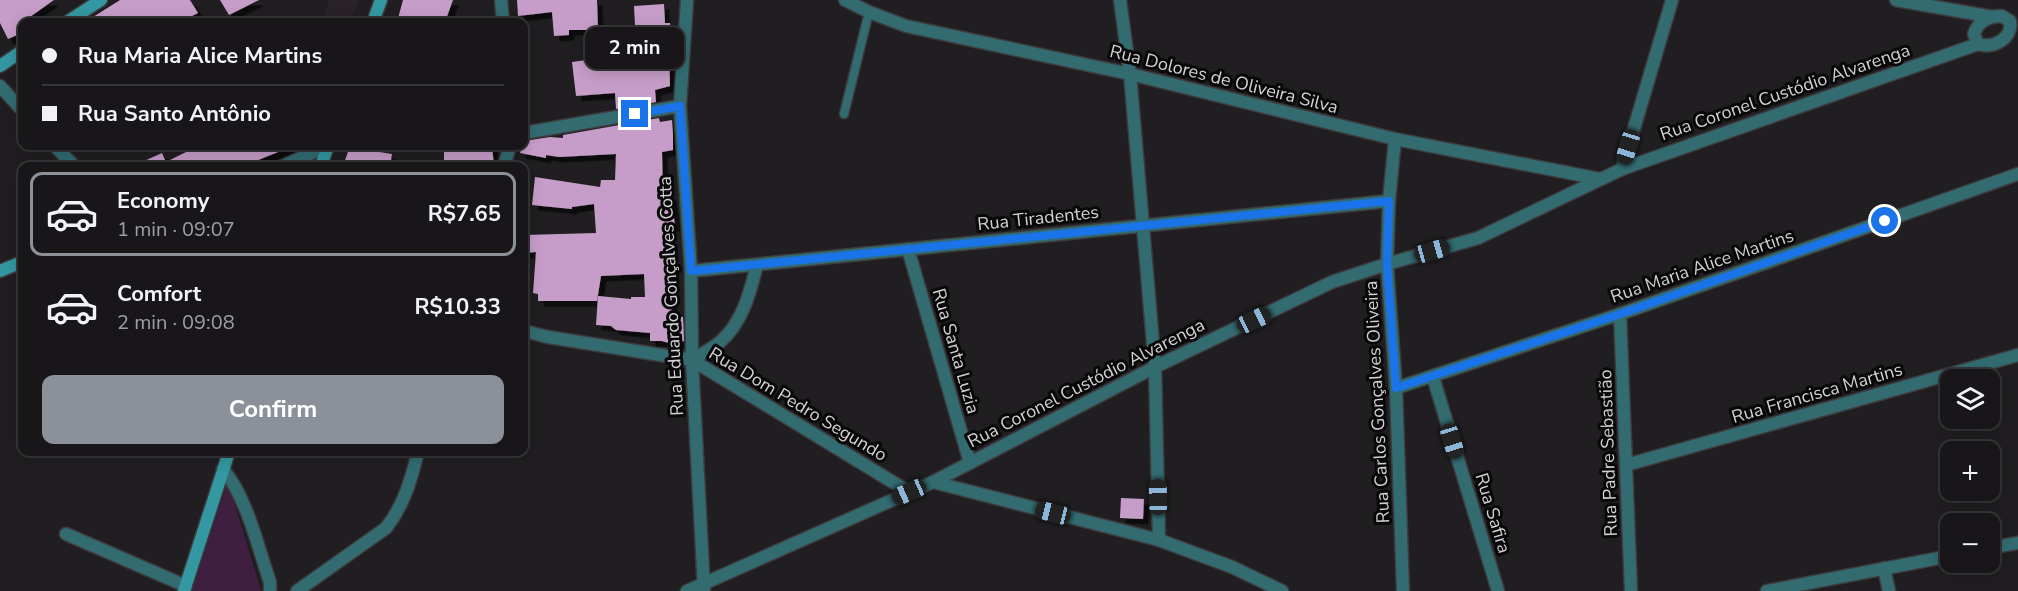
<!DOCTYPE html>
<html lang="en">
<head>
<meta charset="utf-8">
<style>
	body { margin:0; font-family:"Nunito Sans",sans-serif; background:#211f21; color:#f1f3f6; height:100vh; display:flex; flex-direction:column; font-size:22px; white-space:nowrap }
	* { box-sizing:border-box; margin:0 }
	p { font-size:20px; color:#9f9fa2 }
	.icon { flex:none; width:33px; height:33px; fill:none; stroke:currentColor; stroke-width:2; stroke-linecap:round; stroke-linejoin:round }
	.map { position:relative; flex:1; overflow:hidden }
	.side { position:absolute; left:18px; top:162px; width:510px; height:294px; display:flex; flex-direction:column; background:#181618; border-radius:12px; box-shadow:0 3px 15px #0003,0 0 0 2px #363537 }
	.side>* { flex:none }
	.guide { position:absolute; left:18px; top:18px; width:510px; height:132px; border-radius:12px; box-shadow:0 3px 15px #0003,0 0 0 2px #363537; display:grid; align-content:center; height:132px; padding:0 24px; background:#181618 }
	.buttons { position:absolute; left:1940px; top:369px; display:grid; gap:12px }
	.buttons a { display:grid; place-items:center; width:60px; height:60px; border-radius:12px; background:#181618; box-shadow:0 3px 15px #0003,0 0 0 2px #363537; font-size:30px }
	.end { position:absolute; width:27px; height:27px; margin:-14px; border:8px solid #1a73e8; background:#fff; box-shadow:0 0 0 3px #fff }
	.from { border-radius:50% }
	.bubble { position:absolute; height:42px; border-radius:12px; background:#181618; box-shadow:0 3px 15px #0003,0 0 0 2px #363537; font-size:20px; font-weight:700; line-height:42px; text-align:center }
	.car { position:absolute; width:18px; height:36px; margin:-18px -9px; border-radius:8px; box-shadow:0 0 4px 2px #0007; background:linear-gradient(#222 24%,#8ab4d8 0 40%,#222 0 76%,#8ab4d8 0 86%,#222 0) }
	.guide b { display:flex; align-items:center; gap:21px; height:57px; font-size:22px }
	.guide b+b { border-top:2px solid #363537 }
	.guide i { width:15px; height:15px; background:#f1f3f6 }
	ul { padding:10px 0 0; list-style:none }
	li { display:flex; align-items:center; gap:18px; height:84px; margin:0 12px 9px; padding:0 12px; border:3px solid transparent; border-radius:12px }
	li div { flex:1 }
	li b { display:block; font-size:22px }
	li em { font-style:normal; font-weight:700 }
	li.current { border-color:#8c9099 }
	li>.icon { width:54px; height:54px; stroke-width:1.5 }
	.cta { display:flex; gap:12px; margin-top:auto; padding:12px 24px }
	.cta a { flex:1; height:69px; border-radius:12px; background:#8c9099; color:#fff; font-size:24px; font-weight:700; line-height:69px; text-align:center }
	.map>svg:first-child { display:block }
	.built { fill:#292229 }
	.green { fill:#3e1f40 }
	.building { fill:#c69dc8; filter:url(#shadow) }
	.lines { fill:none; stroke-linecap:round; stroke-linejoin:round }
	.lane-casing { stroke:#3d3b3d; stroke-width:11 }
	.street-casing { stroke:#3d3b3d; stroke-width:15 }
	.secondary-casing { stroke:#3d3b3d; stroke-width:15 }
	.lane { stroke:#326c71; stroke-width:8 }
	.street { stroke:#326c71; stroke-width:12 }
	.secondary { stroke:#3398a1; stroke-width:12 }
	.route { stroke:#1a73e8; stroke-width:8 }
	.labels { text-anchor:middle; stroke-width:6; stroke-linejoin:round; paint-order:stroke }
	.street-label { font-size:18px; fill:#d3d1d3; stroke:#090809 }
</style>
</head>
<body>
<div class="map">
<svg width="2018" height="591" viewBox="0 0 2018 591">
	<defs>
		<filter id="shadow"><feDropShadow dx="5.5" dy="5.5" stdDeviation="0" flood-color="#0009"/></filter>
	</defs>
	<rect width="100%" height="100%" fill="#201e20"/>
	<polygon class="built" points="329,0 359,0 350,22 322,22"/>
	<polygon class="green" points="228,481 261,591 192,591"/>
	<g class="building">
		<polygon points="0,0 54,0 17,26 22,33 8,39 0,23"/>
		<polygon points="120,0 190,0 198,13 180,22 85,22"/>
		<polygon points="220,0 259,0 229,15"/>
		<polygon points="403,0 453,0 445,22 397,22"/>
		<polygon points="517,0 597,0 598,30 569,30 569,35 554,36 552,12 518,16"/>
		<polygon points="664,4 665,23 670,23 672,49 669,49 670,86 655,90 656,102 616,109 615,93 576,96 572,62 586,60 585,57 598,56 599,65 633,62 631,25 635,25 634,6"/>
		<polygon points="659,118 660,122 672,120 673,135 673,150 662,152 663,195 671,195 675,226 670,226 667,274 672,274 673,290 671,290 672,316 683,317 684,341 672,344 662,341 650,341 650,333 616,330 611,326 596,325 598,296 631,299 631,297 645,297 644,274 601,276 597,301 538,301 538,294 533,293 536,252 524,253 524,235 596,233 594,204 572,207 572,209 532,205 535,177 600,187 601,180 615,180 616,154 559,157 546,155 546,158 520,153 524,141 550,137 563,138 563,135"/>
		<polygon points="198,146 218,146 220,151 231,146 293,146 243,166 133,166 162,153 166,162"/>
		<polygon points="350,146 368,146 367,150 392,154 390,166 343,166"/>
		<polygon points="444,146 492,146 494,166 444,166"/>
		<polygon points="1121,498 1144,499 1143,519 1120,518"/>
	</g>
	<g class="lines">
		<defs>
			<polyline id="lane" points="844,114 869,12"/>
			<g id="street">
				<polyline points="501,0 503,22"/>
				<polyline points="687,0 680,106 691,271 692,360 704,590"/>
				<polyline points="845,0 869,12 906,26 1130,74 1395,139 1600,179"/>
				<polyline points="1120,0 1130,74 1155,367 1159,540"/>
				<polyline points="1896,0 1993,17"/>
				<path d="M2002 16 2010 21C2013 38 1994 49 1978 44L1974 34C1978 21 1989 16 2002 16Z"/>
				<polyline points="0,86 22,110"/>
				<polyline points="524,133 680,106"/>
				<polyline points="1395,139 1389,201 1387,264 1396,388 1403,591"/>
				<polyline points="55,146 74,166"/>
				<polyline points="283,166 327,146"/>
				<polyline points="504,166 510,146"/>
				<polyline points="1622,169 1672,0"/>
				<polyline points="908,249 970,463"/>
				<polyline points="691,271 1389,201"/>
				<polyline points="1620,314 1631,591"/>
				<polyline points="524,331 548,337 692,360 909,492"/>
				<path d="M692 360C701 354 712 349 720 342 743 322 750 292 757 265"/>
				<polyline points="1433,377 1498,591"/>
				<polyline points="1396,388 1620,314 2018,174"/>
				<polyline points="1626,465 2018,355"/>
				<path d="M223 469C248 500 257 545 270 582V591"/>
				<polyline points="933,482 1159,540 1232,567 1282,591"/>
				<polyline points="66,534 186,586"/>
				<polyline points="1989,548 2018,543"/>
				<polyline points="1884,568 1889,591"/>
				<path d="M297 591 386 528C404 505 411 480 418 452"/>
				<polyline points="687,591 933,482 1155,367 1332,282 1387,264 1478,238 1622,169 1978,44"/>
				<polyline points="1767,591 1950,556"/>
			</g>
			<g id="secondary">
				<polyline points="67,22 101,0"/>
				<polyline points="373,22 381,0"/>
				<polyline points="0,66 22,51"/>
				<polyline points="321,166 328,146"/>
				<polyline points="0,271 22,262"/>
				<polyline points="184,591 229,452"/>
			</g>
		</defs>
		<use href="#lane" class="lane-casing"/>
		<use href="#street" class="street-casing"/>
		<use href="#secondary" class="secondary-casing"/>
		<use href="#lane" class="lane"/>
		<use href="#street" class="street"/>
		<use href="#secondary" class="secondary"/>
	</g>
	<g class="lines">
		<polyline class="route" points="635,114 680,106 691,271 1389,201 1387,264 1396,388 1620,314 1885,221"/>
	</g>
	<g class="labels">
		<g class="street-label">
			<text transform="translate(1224 79) rotate(14)" y="6">Rua Dolores de Oliveira Silva</text>
			<text transform="translate(1785 92) rotate(-19)" y="6">Rua Coronel Custódio Alvarenga</text>
			<text transform="translate(1038 218) rotate(-6)" y="6">Rua Tiradentes</text>
			<text transform="translate(1702 266) rotate(-19)" y="6">Rua Maria Alice Martins</text>
			<text transform="translate(671 296) rotate(-93)" y="6">Rua Eduardo Gonçalves Cotta</text>
			<text transform="translate(956 351) rotate(74)" y="6">Rua Santa Luzia</text>
			<text transform="translate(1086 383) rotate(-27)" y="6">Rua Coronel Custódio Alvarenga</text>
			<text transform="translate(1817 393) rotate(-16)" y="6">Rua Francisca Martins</text>
			<text transform="translate(1377 402) rotate(-93)" y="6">Rua Carlos Gonçalves Oliveira</text>
			<text transform="translate(798 404) rotate(31)" y="6">Rua Dom Pedro Segundo</text>
			<text transform="translate(1608 453) rotate(-92)" y="6">Rua Padre Sebastião</text>
			<text transform="translate(1493 513) rotate(73)" y="6">Rua Safira</text>
		</g>
	</g>
</svg>
<div class="buttons">
<a><svg class="icon" aria-label="layers" viewBox="0 0 24 24"><path d="M12 4l9 5-9 5-9-5zM3 14l9 5 9-5"/></svg></a>
<a>+</a>
<a>−</a>
</div>
<i class="end from" style="left:1885px;top:221px"></i>
<i class="end" style="left:635px;top:114px"></i>
<div class="bubble" style="left:585px;top:27px;width:99px">2 min</div>
<i class="car" style="left:1628px;top:147px;rotate:197deg"></i>
<i class="car" style="left:1432px;top:251px;rotate:74deg"></i>
<i class="car" style="left:1254px;top:320px;rotate:65deg"></i>
<i class="car" style="left:1452px;top:441px;rotate:163deg"></i>
<i class="car" style="left:909px;top:492px;rotate:246deg"></i>
<i class="car" style="left:1158px;top:497px;rotate:359deg"></i>
<i class="car" style="left:1053px;top:513px;rotate:284deg"></i>
<div class="guide">
<b><i class="from"></i>Rua Maria Alice Martins</b>
<b><i></i>Rua Santo Antônio</b>
</div>
<section class="side">
<ul>
<li class="current"><svg class="icon" aria-label="car" viewBox="0 0 24 24"><path d="M5 17H2v-5l4-1 3-4h7l3 4 3 1v5h-3M9 17h6M6 11h13"/><circle cx="7" cy="17" r="2"/><circle cx="17" cy="17" r="2"/></svg><div><b>Economy</b><p>1 min · 09:07</p></div><em>R$7.65</em></li>
<li><svg class="icon" aria-label="car" viewBox="0 0 24 24"><path d="M5 17H2v-5l4-1 3-4h7l3 4 3 1v5h-3M9 17h6M6 11h13"/><circle cx="7" cy="17" r="2"/><circle cx="17" cy="17" r="2"/></svg><div><b>Comfort</b><p>2 min · 09:08</p></div><em>R$10.33</em></li>
</ul>
<div class="cta"><a>Confirm</a></div>
</section>
</div>
</body>
</html>
